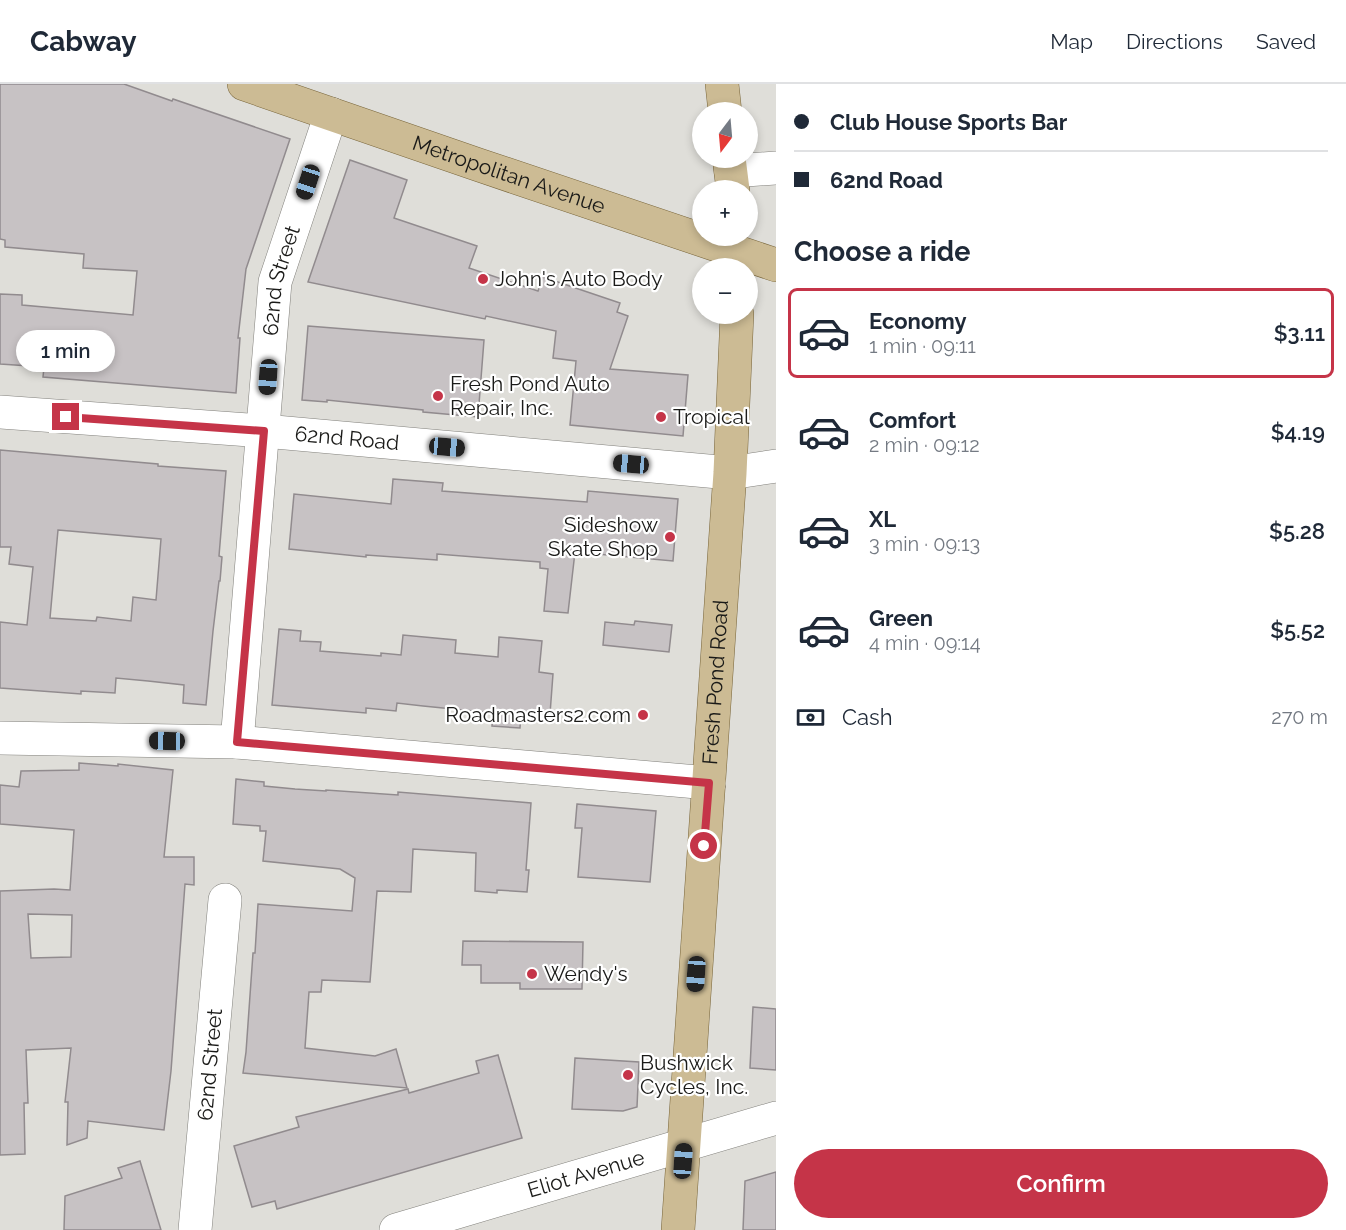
<!DOCTYPE html>
<html lang="en">
<head>
<meta charset="utf-8">
<style>
	body { margin:0; font-family:Raleway,sans-serif; background:#f2f2f3; color:#1f2937; height:100vh; display:flex; flex-direction:column; font-size:22px; white-space:nowrap }
	* { box-sizing:border-box; margin:0 }
	p { font-size:20px; color:#747a83 }
	.icon { flex:none; width:33px; height:33px; fill:none; stroke:currentColor; stroke-width:2; stroke-linecap:round; stroke-linejoin:round }
	.map { position:relative; flex:1; overflow:hidden }
	.panel { display:flex; flex-direction:column; background:#fff; width:570px }
	.panel>* { flex:none }
	.top-card { display:grid; align-content:center; height:132px; padding:0 18px; background:#fff }
	.needle { width:39px; rotate:196deg }
	.controls { position:absolute; left:692px; top:18px; display:grid; gap:12px }
	.controls a { display:grid; place-items:center; width:66px; height:66px; border-radius:50%; background:#fff; box-shadow:0 3px 9px #0003; font-size:30px }
	.end { position:absolute; width:27px; height:27px; margin:-14px; border:8px solid #c53448; background:#fff; box-shadow:0 0 0 3px #fff }
	.from { border-radius:50% }
	.bubble { position:absolute; height:42px; border-radius:21px; background:#fff; box-shadow:0 3px 9px #0003; font-size:20px; font-weight:600; line-height:42px; text-align:center }
	.car { position:absolute; width:18px; height:36px; margin:-18px -9px; border-radius:8px; box-shadow:0 0 4px 2px #0007; background:linear-gradient(#222 24%,#8ab4d8 0 40%,#222 0 76%,#8ab4d8 0 86%,#222 0) }
	.top-card b { display:flex; align-items:center; gap:21px; height:57px; font-size:22px }
	.top-card b+b { border-top:2px solid #e0e1e3 }
	.top-card i { width:15px; height:15px; background:#1f2937 }
	ul { padding:0; list-style:none }
	li { display:flex; align-items:center; gap:18px; height:90px; margin:0 12px 9px; padding:0 6px; border:3px solid transparent; border-radius:9px }
	li div { flex:1 }
	li b { display:block; font-size:22px }
	li em { font-style:normal; font-weight:600 }
	li.active { border-color:#c53448 }
	li>.icon { width:54px; height:54px; stroke-width:1.5 }
	h2 { padding:0 18px; font-size:27px; line-height:72px }
	.pay { display:flex; align-items:center; gap:15px; height:66px; padding:0 18px; font-size:22px }
	.pay p { margin-inline-start:auto }
	.cta { display:flex; gap:12px; margin-top:auto; padding:12px 18px }
	.cta a { flex:1; height:69px; border-radius:36px; background:#c53448; color:#fff; font-size:24px; font-weight:600; line-height:69px; text-align:center }
	header { display:flex; align-items:center; gap:36px; box-sizing:border-box; height:84px; padding:0 30px; background:#fff; border-bottom:2px solid #e0e1e3 }
	header strong { font-size:28px }
	nav { display:flex; gap:33px; margin-inline-start:auto; font-size:21px }
	main { display:flex; flex:1; min-height:0 }
	.map>svg:first-child { display:block }
	.building { fill:#c7c2c4; stroke:#918b8e; stroke-width:1.5; fill-rule:evenodd }
	.lines { fill:none; stroke-linecap:round; stroke-linejoin:round }
	.minor-casing { stroke:#82817c; stroke-width:34 }
	.major-casing { stroke:#78653a; stroke-width:34 }
	.minor { stroke:#fff; stroke-width:33 }
	.major { stroke:#ccbb94; stroke-width:33 }
	.route { stroke:#c53448; stroke-width:8 }
	.poi-dot { fill:#c53448; stroke:#fff; stroke-width:2 }
	.labels { text-anchor:middle; stroke-width:4.5; stroke-linejoin:round; paint-order:stroke }
	.street-label { font-size:21px; fill:#1a1a18; stroke:#fff }
	.poi-label { font-size:21px; fill:#1a1a18; stroke:#fff; text-anchor:start }
</style>
</head>
<body>
<header>
<strong>Cabway</strong>
<nav><a>Map</a><a>Directions</a><a>Saved</a></nav>
</header>
<main>
<div class="map">
<svg width="776" height="1146" viewBox="0 0 776 1146">
	<rect width="100%" height="100%" fill="#dfded9"/>
	<g class="building">
		<polygon points="0,0 124,0 172,17 173,15 290,55 246,185 238,254 240,254 236,309 43,293 44,283 0,280 0,210 22,211 22,221 133,231 137,187 83,184 84,170 5,163 5,156 0,155"/>
		<polygon points="350,76 407,96 394,134 477,162 469,184 538,207 543,193 620,219 617,228 628,232 610,285 688,291 683,352 570,341 576,277 553,274 556,247 486,232 485,235 308,198"/>
		<polygon points="308,242 484,256 478,333 423,328 423,326 327,316 327,318 302,316"/>
		<path d="M0 366 158 380V382L226 387 219 472 222 473 220 497H219L213 547 206 621 183 619 184 601 148 597 116 594 115 609 81 607V610L0 604V538L27 541 33 483 9 480 11 463H0ZM58 446 161 455 156 516 133 513 131 537 97 533 96 537 50 534Z"/>
		<polygon points="393,395 443,399 442,407 587,418 588,407 678,415 673,477 575,468 568,529 544,527 548,485 540,484 540,478 437,470 437,476 366,471 366,473 289,465 294,410 391,420"/>
		<polygon points="635,537 672,541 669,568 603,561 605,538 634,541"/>
		<polygon points="279,545 301,547 300,557 321,558 320,567 381,572 381,569 401,571 403,551 456,556 455,569 498,573 499,553 542,557 539,588 553,590 550,630 521,628 520,644 492,642 493,629 423,622 397,619 396,627 366,624 366,629 272,621"/>
		<path d="M79 679 118 682V680L173 686 164 773H194V801L185 800 171 987 164 1046 88 1037 87 1054 67 1061 68 1018H65L71 964 26 966 28 1019H24L25 1070 0 1071V807L54 805 70 806 74 746 0 740V701L19 703 21 687 79 686ZM28 830 72 831 71 873 31 874Z"/>
		<polygon points="236,695 264,698 264,702 295,705 326,707 326,706 398,711 398,708 531,719 526,786 529,786 527,808 497,806 497,809 475,807 476,769 413,765 411,808 377,807 370,898 322,896 321,908 309,908 305,964 375,972 396,965 407,1004 243,989 246,968 253,869 255,869 258,820 352,827 355,794 340,785 263,777 266,747 260,747 260,742 233,740"/>
		<polygon points="577,720 656,727 650,798 578,793 582,744 575,744"/>
		<polygon points="463,857 583,858 582,905 520,905 520,899 481,899 481,881 462,881"/>
		<polygon points="753,923 776,925 776,986 750,984"/>
		<polygon points="498,971 522,1054 277,1125 275,1117 252,1123 234,1062 299,1043 296,1033 408,1005 409,1009 479,989 476,977"/>
		<polygon points="575,974 639,978 637,1023 623,1027 572,1025"/>
		<polygon points="140,1077 161,1146 64,1146 65,1112 122,1094 118,1084"/>
		<polygon points="776,1088 776,1146 743,1146 745,1097"/>
	</g>
	<g class="lines">
		<defs>
			<g id="minor">
				<polyline points="731,87 776,84"/>
				<path id="s1" d="M0 328 264 347 730 389 776 382"/>
				<polyline points="0,654 237,658 709,699"/>
				<path id="s2" d="M237 658 275 198 331 30"/>
				<path id="s3" d="M195 1146 225 816"/>
				<path id="s4" d="M396 1146 776 1034"/>
			</g>
			<g id="major">
				<path id="s5" d="M244 0 479 81 776 181"/>
				<polyline points="722,0 725,28"/>
				<polyline points="729,74 733,106"/>
				<path id="s6" d="M678 1146 730 389 737 230"/>
			</g>
		</defs>
		<use href="#minor" class="minor-casing"/>
		<use href="#major" class="major-casing"/>
		<use href="#minor" class="minor"/>
		<use href="#major" class="major"/>
	</g>
	<g class="lines">
		<polyline class="route" points="66,333 264,347 237,658 709,699 704,762"/>
	</g>
	<g class="poi-dot">
		<circle cx="483" cy="195" r="6"/>
		<circle cx="438" cy="312" r="6"/>
		<circle cx="661" cy="333" r="6"/>
		<circle cx="670" cy="453" r="6"/>
		<circle cx="643" cy="631" r="6"/>
		<circle cx="532" cy="890" r="6"/>
		<circle cx="628" cy="991" r="6"/>
	</g>
	<g class="labels">
		<g class="street-label">
			<text dy="7" stroke="none"><textPath href="#s5" startOffset="280">Metropolitan Avenue</textPath></text>
			<text dy="7" stroke="none"><textPath href="#s2" startOffset="464">62nd Street</textPath></text>
			<text dy="7" stroke="none"><textPath href="#s1" startOffset="348">62nd Road</textPath></text>
			<text dy="7" stroke="none"><textPath href="#s6" startOffset="549">Fresh Pond Road</textPath></text>
			<text dy="7" stroke="none"><textPath href="#s3" startOffset="166">62nd Street</textPath></text>
			<text dy="7" stroke="none"><textPath href="#s4" startOffset="198">Eliot Avenue</textPath></text>
		</g>
		<g class="poi-label">
			<text x="495" y="202">John's Auto Body</text>
			<text x="450" y="307">Fresh Pond Auto<tspan x="450" dy="24">Repair, Inc.</tspan></text>
			<text x="673" y="340">Tropical</text>
			<text x="658" y="448" text-anchor="end">Sideshow<tspan x="658" dy="24">Skate Shop</tspan></text>
			<text x="631" y="638" text-anchor="end">Roadmasters2.com</text>
			<text x="544" y="897">Wendy's</text>
			<text x="640" y="986">Bushwick<tspan x="640" dy="24">Cycles, Inc.</tspan></text>
		</g>
	</g>
</svg>
<div class="controls">
<a><svg class="needle" viewBox="-14 -14 28 28"><path d="M0-13l5 13h-10z" fill="#e53935"/><path d="M0 13l5-13h-10z" fill="#747a83"/></svg></a>
<a>+</a>
<a>−</a>
</div>
<i class="end from" style="left:704px;top:762px"></i>
<i class="end" style="left:66px;top:333px"></i>
<div class="bubble" style="left:16px;top:246px;width:99px">1 min</div>
<i class="car" style="left:308px;top:98px;rotate:198deg"></i>
<i class="car" style="left:268px;top:293px;rotate:184deg"></i>
<i class="car" style="left:447px;top:363px;rotate:95deg"></i>
<i class="car" style="left:631px;top:380px;rotate:275deg"></i>
<i class="car" style="left:167px;top:657px;rotate:271deg"></i>
<i class="car" style="left:696px;top:890px;rotate:184deg"></i>
<i class="car" style="left:683px;top:1077px;rotate:4deg"></i>
</div>
<section class="panel">
<div class="top-card">
<b><i class="from"></i>Club House Sports Bar</b>
<b><i></i>62nd Road</b>
</div>
<h2>Choose a ride</h2>
<ul>
<li class="active"><svg class="icon" aria-label="car" viewBox="0 0 24 24"><path d="M5 17H2v-5l4-1 3-4h7l3 4 3 1v5h-3M9 17h6M6 11h13"/><circle cx="7" cy="17" r="2"/><circle cx="17" cy="17" r="2"/></svg><div><b>Economy</b><p>1 min · 09:11</p></div><em>$3.11</em></li>
<li><svg class="icon" aria-label="car" viewBox="0 0 24 24"><path d="M5 17H2v-5l4-1 3-4h7l3 4 3 1v5h-3M9 17h6M6 11h13"/><circle cx="7" cy="17" r="2"/><circle cx="17" cy="17" r="2"/></svg><div><b>Comfort</b><p>2 min · 09:12</p></div><em>$4.19</em></li>
<li><svg class="icon" aria-label="car" viewBox="0 0 24 24"><path d="M5 17H2v-5l4-1 3-4h7l3 4 3 1v5h-3M9 17h6M6 11h13"/><circle cx="7" cy="17" r="2"/><circle cx="17" cy="17" r="2"/></svg><div><b>XL</b><p>3 min · 09:13</p></div><em>$5.28</em></li>
<li><svg class="icon" aria-label="car" viewBox="0 0 24 24"><path d="M5 17H2v-5l4-1 3-4h7l3 4 3 1v5h-3M9 17h6M6 11h13"/><circle cx="7" cy="17" r="2"/><circle cx="17" cy="17" r="2"/></svg><div><b>Green</b><p>4 min · 09:14</p></div><em>$5.52</em></li>
</ul>
<div class="pay"><svg class="icon" aria-label="cash" viewBox="0 0 24 24"><path d="M3 7h18v10H3z"/><circle cx="12" cy="12" r="2"/></svg>Cash<p>270 m</p></div>
<div class="cta"><a>Confirm</a></div>
</section>
</main>
</body>
</html>
